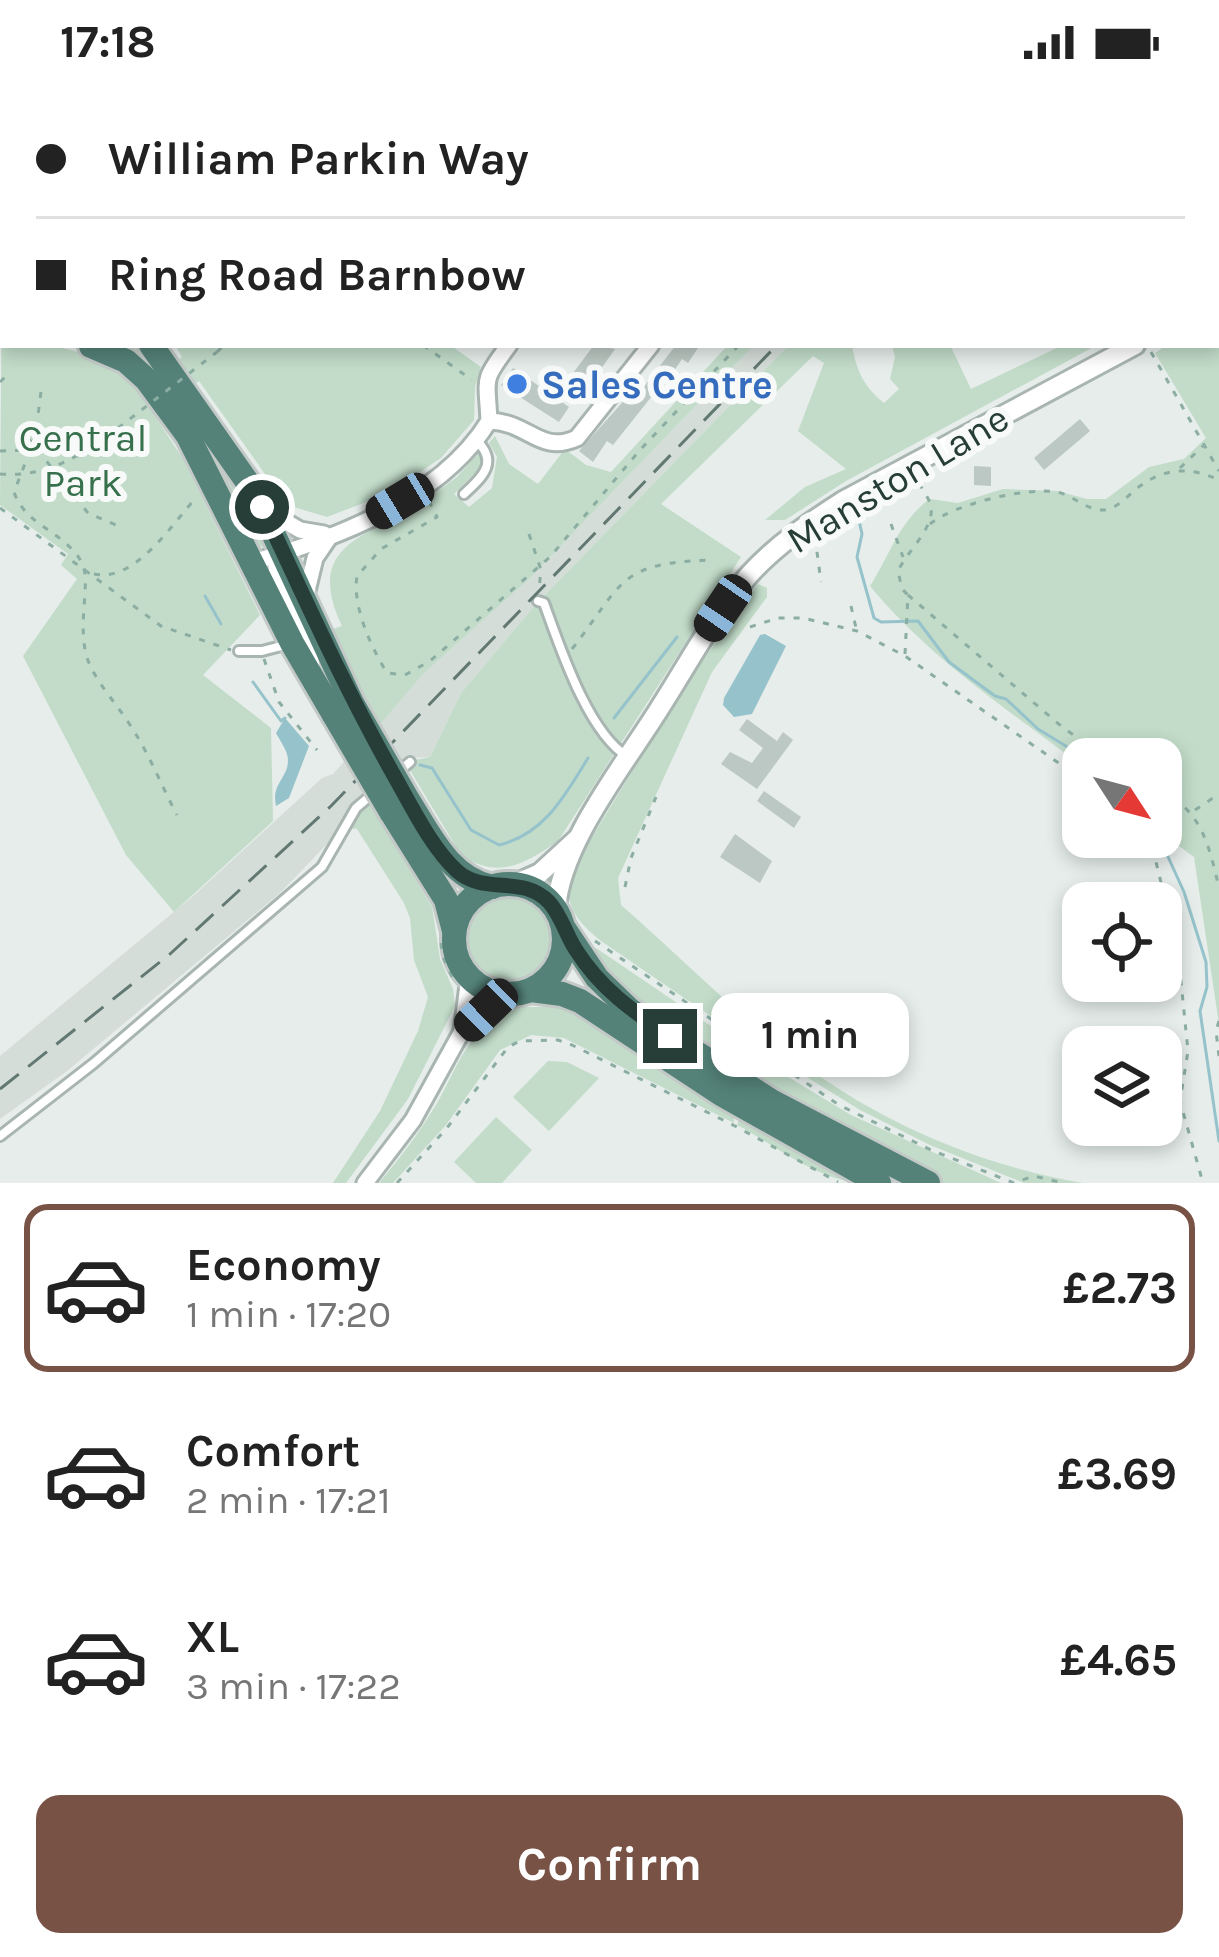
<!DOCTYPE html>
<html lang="en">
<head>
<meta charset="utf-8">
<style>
	body { margin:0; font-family:Karla,sans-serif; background:#f6f6f6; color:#222; height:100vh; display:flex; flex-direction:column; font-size:45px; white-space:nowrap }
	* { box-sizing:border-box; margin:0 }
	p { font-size:39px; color:#767676 }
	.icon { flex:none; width:66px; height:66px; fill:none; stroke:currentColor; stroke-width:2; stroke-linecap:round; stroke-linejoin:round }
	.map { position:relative; height:1099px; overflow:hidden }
	.sheet { display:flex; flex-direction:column; background:#fff; flex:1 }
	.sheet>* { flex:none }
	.hud { position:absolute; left:0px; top:0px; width:1221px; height:264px; box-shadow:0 6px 18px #0003; display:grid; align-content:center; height:264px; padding:0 36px; background:#fff }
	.needle { width:78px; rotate:126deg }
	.tools { position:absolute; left:1062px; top:654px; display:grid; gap:24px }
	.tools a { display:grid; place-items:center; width:120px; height:120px; border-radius:24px; background:#fff; box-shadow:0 6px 18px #0003; font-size:60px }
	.end { position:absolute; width:54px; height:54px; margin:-27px; border:15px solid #273e38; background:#fff; box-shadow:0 0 0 6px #fff }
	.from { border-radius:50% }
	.bubble { position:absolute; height:84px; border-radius:24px; background:#fff; box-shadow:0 6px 18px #0003; font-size:39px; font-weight:700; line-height:84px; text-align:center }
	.car { position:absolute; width:36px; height:72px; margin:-36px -18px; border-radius:15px; box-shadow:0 0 9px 3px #0007; background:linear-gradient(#222 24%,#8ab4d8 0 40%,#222 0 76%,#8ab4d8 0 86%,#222 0) }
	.hud b { display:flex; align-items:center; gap:42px; height:114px; font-size:45px }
	.hud b+b { border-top:3px solid #e0e0e0 }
	.hud i { width:30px; height:30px; background:#222 }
	ul { padding:21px 0 0; list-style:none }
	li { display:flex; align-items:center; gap:36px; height:168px; margin:0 24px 18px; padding:0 12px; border:6px solid transparent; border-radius:24px }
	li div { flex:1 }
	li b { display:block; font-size:45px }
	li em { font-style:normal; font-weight:700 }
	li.active { border-color:#785245 }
	li>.icon { width:108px; height:108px; stroke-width:1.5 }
	.cta { display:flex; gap:24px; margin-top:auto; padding:24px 36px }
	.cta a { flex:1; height:138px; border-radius:24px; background:#785245; color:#fff; font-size:48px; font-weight:700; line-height:138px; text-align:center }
	.status { display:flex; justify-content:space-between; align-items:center; height:84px; padding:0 60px; background:#fff; direction:ltr }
	.status svg { height:33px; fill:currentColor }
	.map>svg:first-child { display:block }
	.built { fill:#d5ddd9 }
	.green { fill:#c2dcc9 }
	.water { fill:#96c3cb }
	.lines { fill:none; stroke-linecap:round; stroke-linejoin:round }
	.stream { stroke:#96c3cb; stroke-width:3 }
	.building { fill:#bcc8c3 }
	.pedestrian-tunnel { stroke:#c0cac6; stroke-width:10; stroke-dasharray:10 5; stroke-linecap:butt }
	.service-casing { stroke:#a9b5b1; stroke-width:14 }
	.minor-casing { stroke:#a9b5b1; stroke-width:21 }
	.tertiary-casing { stroke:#a9b5b1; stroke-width:24 }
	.trunk-casing { stroke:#c3c9c7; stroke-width:30 }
	.path { stroke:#8bada2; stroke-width:3; stroke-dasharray:6 9; stroke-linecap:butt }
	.service { stroke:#fff; stroke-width:8 }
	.minor { stroke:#fff; stroke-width:15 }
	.tertiary { stroke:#fff; stroke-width:18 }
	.trunk { stroke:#548278; stroke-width:24 }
	.rail { stroke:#627973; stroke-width:3; stroke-dasharray:24 12; stroke-linecap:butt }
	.trunk-bridge-casing { stroke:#c3c9c7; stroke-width:30; stroke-linecap:butt }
	.path-bridge { stroke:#8bada2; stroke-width:3; stroke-dasharray:6 9; stroke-linecap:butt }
	.trunk-bridge { stroke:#548278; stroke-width:24 }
	.route { stroke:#273e38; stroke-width:15 }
	.shop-dot { fill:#3f7fe0; stroke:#f7faf8; stroke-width:4.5 }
	.labels { text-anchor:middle; stroke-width:12; stroke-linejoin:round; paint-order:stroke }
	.shop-label { font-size:39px; font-weight:bold; fill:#366cbe; stroke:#f7faf8; text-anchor:start }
	.park-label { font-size:39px; fill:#36704c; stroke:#f7faf8 }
	.street-label { font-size:39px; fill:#273e38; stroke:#f7faf8 }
</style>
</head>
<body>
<div class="status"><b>17:18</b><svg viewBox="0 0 49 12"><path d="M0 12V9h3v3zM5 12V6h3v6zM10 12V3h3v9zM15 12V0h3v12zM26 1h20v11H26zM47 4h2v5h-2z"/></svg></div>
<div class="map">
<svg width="1219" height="1099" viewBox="0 0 1219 1099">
	<rect width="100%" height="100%" fill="#e6edea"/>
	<g class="built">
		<polygon points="0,0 328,0 3,3 3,153"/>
		<polygon points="754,261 789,261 537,519 461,609 430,673 410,674 280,809 67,987 0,1035 0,972 192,813 322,694 333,690 422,591 529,495"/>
	</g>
	<g class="green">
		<polygon points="351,0 630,0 349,3"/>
		<polygon points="2,194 3,261 50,261 103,274 131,261 141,261 161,290 182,273 175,261 450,261 481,283 475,303 474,336 441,374 387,410 327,433 287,421 199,297 180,311 213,359 271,462 254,463 213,371 174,316 155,332 183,375 260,531 203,591 271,644 273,737 174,828 126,771 23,572 77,495 61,481 68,470 0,421"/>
		<path d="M1219 229V940L1194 773 1161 749V675H1083V683C1010 627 929 574 870 502 890 471 899 437 930 415L958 419 1003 405 1057 407 1087 415H1106L1149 383 1184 375 1206 354 1155 269 1167 261H1218Z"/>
		<path d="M728 261H754L529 495 422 591 381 639 358 602 333 545 342 542C302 458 371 451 428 418L427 415 457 393 480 367 484 380 454 410 469 423 492 404 497 373 489 359 495 352 509 380 538 400 565 365 586 381 611 388Z"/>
		<path d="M789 261H852C856 286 864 303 884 319L899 305 890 295 895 273 892 261H950L971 305 1063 261H1097L846 397 785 436H765L805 403 846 385 798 347 824 279 813 272 661 420 741 473 558 757C525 780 498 796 461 771L405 678 430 673 461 609 537 519Z"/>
		<path d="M758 500 767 504V513L712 588 618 794 621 821C684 876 744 938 811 986 890 1043 987 1083 1083 1099H1024L930 1061 860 1026 737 950 601 857C575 836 561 818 573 784L687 598Z"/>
		<polygon points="365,712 432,823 440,875 453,905 455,922 408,1015 346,1099 333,1099 380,1027 418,947 428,913 414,876 410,834 404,819 357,745 342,743"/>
		<circle cx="508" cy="855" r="47"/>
		<polygon points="596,864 770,982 851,1031 1001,1099 943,1099 896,1076 839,1046 628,915 632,910 593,868"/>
		<path d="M522 923H561L581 933 734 1032V1039L564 954 531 951 500 966 446 1041 393 1099H379C400 1074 419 1049 436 1021 462 976 468 940 522 923Z"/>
		<polygon points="548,977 567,978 599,994 549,1047 513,1013"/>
		<path d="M740 1032 866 1099C820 1099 777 1062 737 1041Z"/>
		<polygon points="496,1033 532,1066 502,1099 476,1099 454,1078"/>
	</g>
	<g class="water">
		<polygon points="765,550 786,562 752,630 734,633 723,621 724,614 760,551"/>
		<path d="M285 634 309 662 289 714 276 722C271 699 288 695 288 676 288 667 280 657 276 649Z"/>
	</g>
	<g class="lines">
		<g class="stream">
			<polyline points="981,3 984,0"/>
			<polyline points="858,432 862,450 857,473 874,534 881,538 918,537 949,578 995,612 1006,615 1038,645 1087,675"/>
			<polyline points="205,512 221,540"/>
			<polyline points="253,598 281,637 285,634"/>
			<polyline points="614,634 677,553"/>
			<path d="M420 681 432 684 471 746 499 761C545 750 565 711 588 674"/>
			<polyline points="1159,753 1184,808 1206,878 1207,903 1200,927 1219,1057"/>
		</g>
	</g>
	<g class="building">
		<polygon points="594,261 615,265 589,302 586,300 581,307 567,297"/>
		<polygon points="676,261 700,261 688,279 682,275 659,309 656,307 613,361 607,357 593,378 579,367 628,312 639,309"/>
		<polygon points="513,284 569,323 559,338 501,301"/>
		<polygon points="1080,335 1090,347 1044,386 1034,374"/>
		<polygon points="974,382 991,383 991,402 974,401"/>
		<polygon points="747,635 777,657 783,648 793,656 757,705 721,680 730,668 752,679 763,664 739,646"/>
		<polygon points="764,707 801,733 794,744 757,717"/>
		<polygon points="735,750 772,777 760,799 720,773"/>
	</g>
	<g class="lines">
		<polyline class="pedestrian-tunnel" points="236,3 238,0"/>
		<defs>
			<g id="service">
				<polyline points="64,0 68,3"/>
				<path d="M464 410C484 392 499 377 475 355"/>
				<path d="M538 517 544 519C560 563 588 649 628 673"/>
				<polyline points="239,567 262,567 285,561"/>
				<polyline points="397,689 410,678"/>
				<polyline points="0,1052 94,979 322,783 356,724 376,707"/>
			</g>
			<g id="minor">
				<polyline points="328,3 331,0"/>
				<polyline points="770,3 772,0"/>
				<polyline points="900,3 903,0"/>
				<polyline points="1130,3 1130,0"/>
				<polyline points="1218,53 1219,53"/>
				<polyline points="1218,173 1219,175"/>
				<path d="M489 337C530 338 539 371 577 354L651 261"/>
				<polyline points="264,425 300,446 324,450"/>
				<path d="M276 471C272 513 311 545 312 586"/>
				<path d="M252 478C336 455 441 415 489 337 487 293 481 298 509 261"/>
				<polyline points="306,511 315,474 330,452"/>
				<polyline points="462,946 469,894"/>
				<polyline points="365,1099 413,1036 461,949 486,926 516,910"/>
			</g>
			<g id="tertiary">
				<polyline points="1218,213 1219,212"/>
				<polyline points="515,800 540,789 577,755"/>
				<path d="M556 826C560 759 626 679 661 622 689 578 714 531 749 491 776 461 809 439 843 417L1135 261"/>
			</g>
			<g id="trunk">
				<polyline points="0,151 3,153"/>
				<polyline points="0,181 3,184"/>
				<polyline points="151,261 253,406 352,619"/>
				<polyline points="91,262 126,277 146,295 188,352 292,559 334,631"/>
				<path d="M408 716C430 750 448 793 492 803"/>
				<polyline points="391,728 446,816 454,847"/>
				<circle cx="509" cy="855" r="55"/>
				<polyline points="563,843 597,894 630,926 773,1018 928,1099"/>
				<polyline points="531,906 562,910 580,917 721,1010 879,1099"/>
			</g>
		</defs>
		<use href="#service" class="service-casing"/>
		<use href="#minor" class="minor-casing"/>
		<use href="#tertiary" class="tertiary-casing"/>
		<use href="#trunk" class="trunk-casing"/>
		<g class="path">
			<polyline points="49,0 52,3"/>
			<polyline points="673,0 674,3"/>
			<polyline points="693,0 693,3"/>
			<polyline points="490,3 496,0"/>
			<polyline points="605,3 610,0"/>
			<polyline points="423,261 472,296"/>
			<polyline points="217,268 224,261"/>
			<polyline points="1151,268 1219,387"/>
			<polyline points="0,298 6,292"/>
			<path d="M41 308 35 354 14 408C25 442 66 448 82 479 92 498 75 545 89 579 99 602 117 620 130 641 149 669 161 701 177 731"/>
			<polyline points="28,354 88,429 116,441"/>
			<polyline points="0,367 39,366 79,372"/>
			<polyline points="1180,384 1203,362"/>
			<path d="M0 390C47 394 82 371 118 344"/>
			<path d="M429 417 437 433 381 465 357 492C352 522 371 563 387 589L405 591 430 577 550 473 640 366 739 261"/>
			<polyline points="0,424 161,542 231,566"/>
			<polyline points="891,440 903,473"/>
			<path d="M930 440C955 420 1025 403 1057 408 1074 411 1091 431 1109 425 1121 421 1130 409 1140 402 1166 383 1191 383 1219 396"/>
			<polyline points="529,450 541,486 539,505"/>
			<polyline points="815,453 821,498"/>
			<path d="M94 490C135 499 171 441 196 414"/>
			<polyline points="908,511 1061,642 1107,675"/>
			<polyline points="851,522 856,544"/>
			<polyline points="750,543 778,534 803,534 857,547 905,572 1083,696"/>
			<path d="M572 565C624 498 618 479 711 476"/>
			<path d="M905 570 908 511 902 505 898 487C907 467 938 441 930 419 927 411 920 402 916 394"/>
			<polyline points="264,575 279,618 317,666"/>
			<path d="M1161 706C1202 728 1209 761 1219 804"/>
			<polyline points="1195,726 1219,710"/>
			<polyline points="1140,753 1156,778 1178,868 1188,967 1180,1017 1203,1099"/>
			<polyline points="625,803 631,774 656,713"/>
			<polyline points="595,857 839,1021 931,1066 1014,1099 1034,1092 1063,1099"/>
			<polyline points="441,859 443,873 453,895"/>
			<polyline points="1219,937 1216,947 1219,972"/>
			<polyline points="397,1099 447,1044 508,963 520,957 558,956 572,961 735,1042 838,1098"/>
		</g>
		<use href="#service" class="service"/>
		<use href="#minor" class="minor"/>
		<use href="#tertiary" class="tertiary"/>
		<use href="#trunk" class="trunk"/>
		<g class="rail">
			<polyline points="1025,3 1028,0"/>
			<polyline points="0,1005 170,870 331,722 777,261"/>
		</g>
		<defs>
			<g id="trunk-bridge">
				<polyline points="352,619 408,716"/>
				<polyline points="334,631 391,728"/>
			</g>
		</defs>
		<use href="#trunk-bridge" class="trunk-bridge-casing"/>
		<polyline class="path-bridge" points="118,344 217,268"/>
		<use href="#trunk-bridge" class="trunk-bridge"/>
	</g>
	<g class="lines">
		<path class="route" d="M262 423C305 515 346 607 396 695 413 725 432 764 457 787 485 812 522 790 549 818 561 831 566 851 576 866 600 904 632 927 670 952"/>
	</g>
	<circle class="shop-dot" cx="517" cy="300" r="12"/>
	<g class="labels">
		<g class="shop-label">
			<text x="541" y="314">Sales Centre</text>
		</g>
		<g class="park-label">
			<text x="83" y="367">Central<tspan x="83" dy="45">Park</tspan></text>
		</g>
		<g class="street-label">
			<text transform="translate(897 394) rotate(-31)" y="14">Manston Lane</text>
		</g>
	</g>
</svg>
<div class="tools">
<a><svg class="needle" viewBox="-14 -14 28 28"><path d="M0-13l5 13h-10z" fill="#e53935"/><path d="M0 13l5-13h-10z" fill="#767676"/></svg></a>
<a><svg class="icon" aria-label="locate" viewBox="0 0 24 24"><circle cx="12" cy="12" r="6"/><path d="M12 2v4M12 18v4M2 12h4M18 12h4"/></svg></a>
<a><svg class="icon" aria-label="layers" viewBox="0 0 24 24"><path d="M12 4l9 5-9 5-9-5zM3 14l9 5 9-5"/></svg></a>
</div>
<i class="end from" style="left:262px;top:423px"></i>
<i class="end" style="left:670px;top:952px"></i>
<div class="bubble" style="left:711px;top:909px;width:198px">1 min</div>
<i class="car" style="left:400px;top:417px;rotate:239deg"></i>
<i class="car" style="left:723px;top:524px;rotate:214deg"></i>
<i class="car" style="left:486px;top:926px;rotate:226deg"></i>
<div class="hud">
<b><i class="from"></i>William Parkin Way</b>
<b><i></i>Ring Road Barnbow</b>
</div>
</div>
<section class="sheet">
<ul>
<li class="active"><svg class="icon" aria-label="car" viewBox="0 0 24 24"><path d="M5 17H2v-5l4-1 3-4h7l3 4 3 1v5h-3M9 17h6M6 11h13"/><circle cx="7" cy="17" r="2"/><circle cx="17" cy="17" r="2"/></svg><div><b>Economy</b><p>1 min · 17:20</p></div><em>£2.73</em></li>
<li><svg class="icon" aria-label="car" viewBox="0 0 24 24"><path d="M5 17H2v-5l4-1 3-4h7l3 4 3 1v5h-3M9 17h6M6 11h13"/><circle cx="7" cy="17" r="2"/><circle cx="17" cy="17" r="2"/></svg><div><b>Comfort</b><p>2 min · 17:21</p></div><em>£3.69</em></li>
<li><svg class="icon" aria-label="car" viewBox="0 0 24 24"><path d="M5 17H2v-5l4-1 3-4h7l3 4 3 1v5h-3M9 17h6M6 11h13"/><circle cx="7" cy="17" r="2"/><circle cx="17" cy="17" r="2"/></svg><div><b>XL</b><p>3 min · 17:22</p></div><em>£4.65</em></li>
</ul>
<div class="cta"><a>Confirm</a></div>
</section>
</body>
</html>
